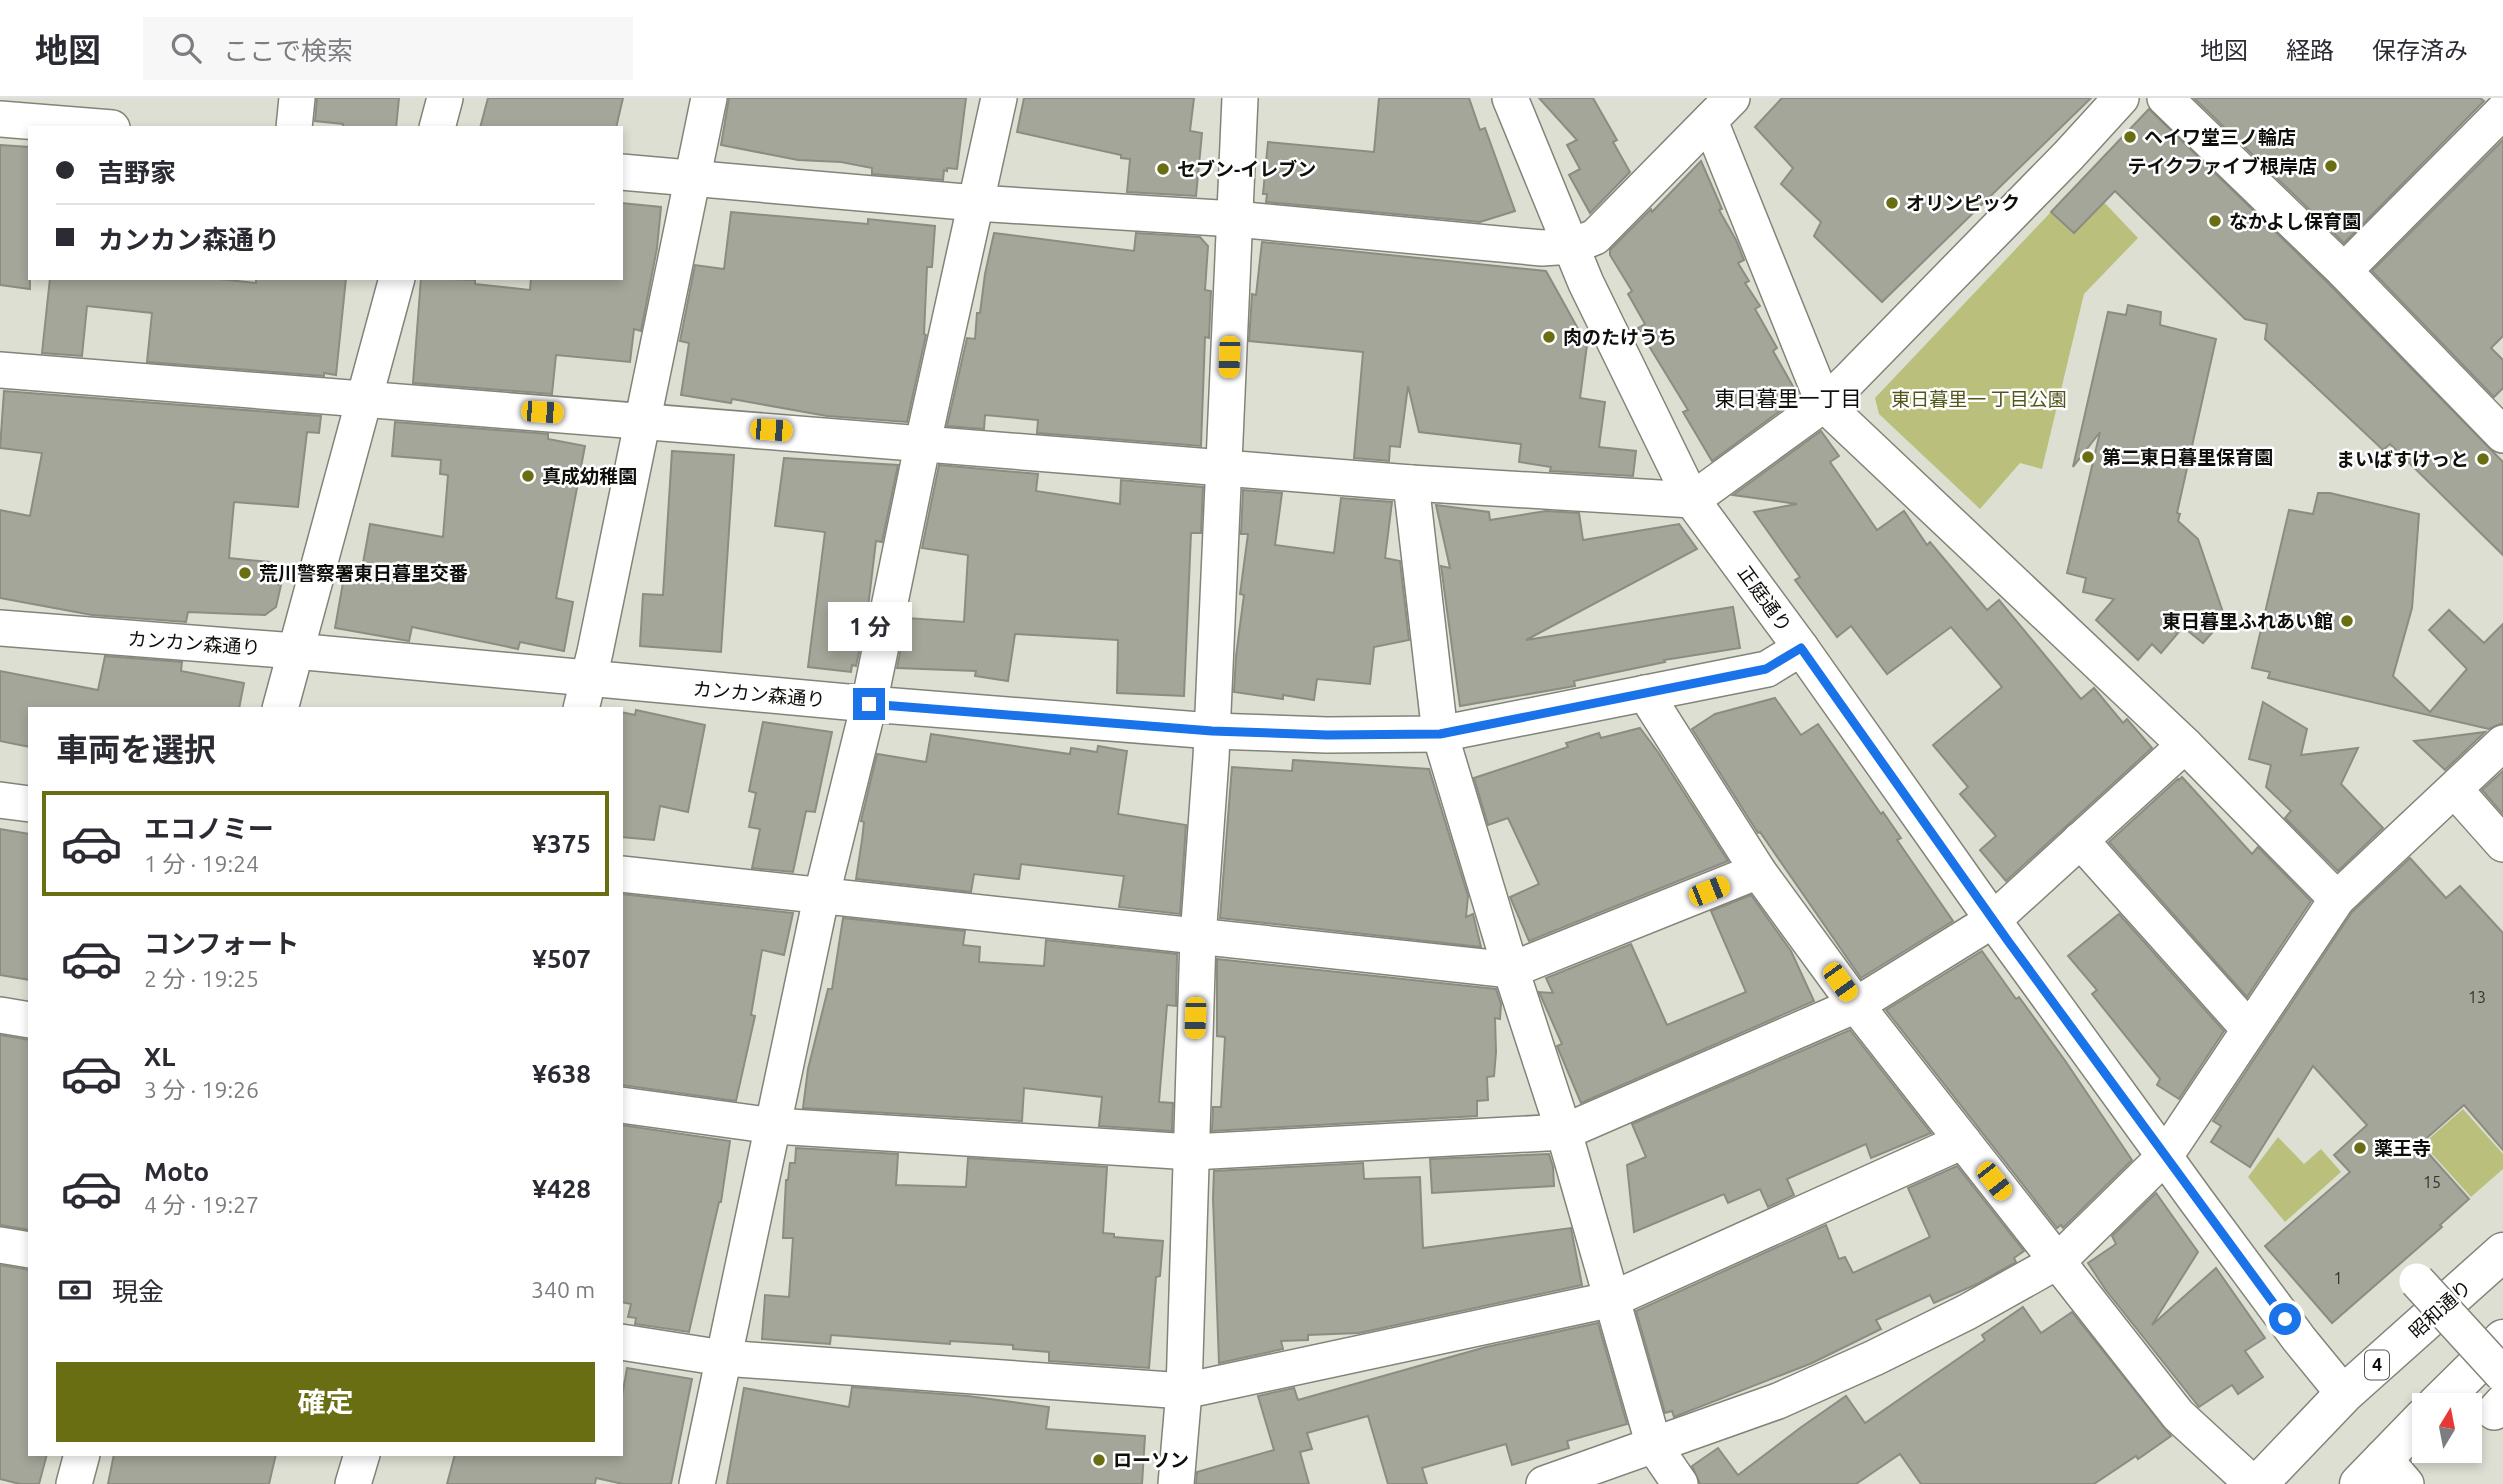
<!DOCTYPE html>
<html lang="ja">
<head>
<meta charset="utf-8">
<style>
	body { margin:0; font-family:Ubuntu,"Noto Sans JP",sans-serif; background:#f7f7f7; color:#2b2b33; height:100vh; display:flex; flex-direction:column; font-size:26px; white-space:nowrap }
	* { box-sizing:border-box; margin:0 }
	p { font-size:23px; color:#7c7c81 }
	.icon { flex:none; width:38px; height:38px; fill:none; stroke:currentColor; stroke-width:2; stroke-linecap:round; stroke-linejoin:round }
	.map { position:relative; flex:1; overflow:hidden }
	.panel { position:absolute; left:28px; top:609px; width:595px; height:749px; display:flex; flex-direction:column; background:#fff; border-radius:0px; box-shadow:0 4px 10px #0003 }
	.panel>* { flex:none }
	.top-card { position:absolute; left:28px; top:28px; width:595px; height:154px; border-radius:0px; box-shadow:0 4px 10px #0003; display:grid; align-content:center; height:154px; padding:0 28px; background:#fff }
	.needle { width:46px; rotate:10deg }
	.fabs { position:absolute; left:2412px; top:1295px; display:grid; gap:14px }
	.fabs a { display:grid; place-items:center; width:70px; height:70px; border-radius:0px; background:#fff; box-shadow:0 4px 10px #0003; font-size:35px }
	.end { position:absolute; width:32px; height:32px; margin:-16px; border:9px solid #1a73e8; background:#fff; box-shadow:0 0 0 4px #fff }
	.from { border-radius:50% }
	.bubble { position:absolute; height:49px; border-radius:0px; background:#fff; box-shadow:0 4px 10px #0003; font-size:23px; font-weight:700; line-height:49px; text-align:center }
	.car { position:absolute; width:21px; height:42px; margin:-21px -10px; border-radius:9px; box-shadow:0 0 5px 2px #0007; background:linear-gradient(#f5c518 24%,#345 0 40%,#f5c518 0 76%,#345 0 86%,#f5c518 0) }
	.top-card b { display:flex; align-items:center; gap:24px; height:66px; font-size:26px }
	.top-card b+b { border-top:2px solid #e1e1e2 }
	.top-card i { width:18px; height:18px; background:#2b2b33 }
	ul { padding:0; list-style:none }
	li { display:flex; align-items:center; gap:21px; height:105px; margin:0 14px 10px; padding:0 14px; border:4px solid transparent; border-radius:0px }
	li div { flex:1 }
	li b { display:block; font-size:26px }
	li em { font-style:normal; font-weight:700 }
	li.on { border-color:#6a6e12 }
	li>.icon { width:63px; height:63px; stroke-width:1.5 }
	h2 { padding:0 28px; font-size:32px; line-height:84px }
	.pay { display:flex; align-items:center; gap:18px; height:77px; padding:0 28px; font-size:26px }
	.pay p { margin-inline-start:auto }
	.cta { display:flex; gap:14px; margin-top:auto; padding:14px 28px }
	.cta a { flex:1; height:80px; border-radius:0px; background:#6a6e12; color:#fff; font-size:28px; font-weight:700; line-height:80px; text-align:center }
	header { display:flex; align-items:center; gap:42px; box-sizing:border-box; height:98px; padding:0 35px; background:#fff; border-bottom:2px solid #e1e1e2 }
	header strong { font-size:33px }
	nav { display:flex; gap:38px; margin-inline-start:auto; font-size:24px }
	.search { width:490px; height:63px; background:#f7f7f7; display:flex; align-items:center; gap:18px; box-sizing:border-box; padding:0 24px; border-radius:0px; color:#7c7c81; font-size:26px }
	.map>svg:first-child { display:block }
	.green { fill:#bac07c }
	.building { fill:#a4a69a; stroke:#8c8d82; stroke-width:2 }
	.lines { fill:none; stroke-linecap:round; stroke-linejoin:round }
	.minor-casing { stroke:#828478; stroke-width:38 }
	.highway-casing { stroke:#828478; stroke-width:41 }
	.minor { stroke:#fff; stroke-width:35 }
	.highway { stroke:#fff; stroke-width:38 }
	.minor-bridge-casing { stroke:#828478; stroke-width:38; stroke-linecap:butt }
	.minor-bridge { stroke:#fff; stroke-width:35 }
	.route { stroke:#1a73e8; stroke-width:9 }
	.poi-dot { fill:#6a6e12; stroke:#fff; stroke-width:2.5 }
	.labels { text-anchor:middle; stroke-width:5; stroke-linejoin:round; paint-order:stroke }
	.number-label { font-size:16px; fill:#34352f }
	.shield { fill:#fff; stroke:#565754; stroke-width:2 }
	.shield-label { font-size:18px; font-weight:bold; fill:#0e0f0b }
	.poi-label { font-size:19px; font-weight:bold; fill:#0e0f0b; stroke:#fff; text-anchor:start }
	.park-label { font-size:19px; fill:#52561a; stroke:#fff }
	.street-label { font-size:19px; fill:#0e0f0b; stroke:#fff }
	.neighbourhood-label { font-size:21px; fill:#0e0f0b; stroke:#fff }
</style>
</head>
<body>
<header>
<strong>地図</strong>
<div class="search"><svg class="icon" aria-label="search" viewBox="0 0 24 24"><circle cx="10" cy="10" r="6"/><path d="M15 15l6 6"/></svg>ここで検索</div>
<nav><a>地図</a><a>経路</a><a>保存済み</a></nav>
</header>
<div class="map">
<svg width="2503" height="1386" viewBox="0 0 2503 1386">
	<rect width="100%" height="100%" fill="#dedfd3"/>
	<g class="green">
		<polygon points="2082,81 2138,140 2084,196 2042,371 2020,365 1980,411 1879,316 1875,300"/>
		<polygon points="2463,1011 2503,1056 2503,1071 2471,1099 2423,1046"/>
		<polygon points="2278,1039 2304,1066 2321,1051 2341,1074 2285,1124 2248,1079"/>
	</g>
	<g class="building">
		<polygon points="317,0 399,0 396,30 343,30 343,26 315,23"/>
		<polygon points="488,0 623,0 616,30 480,30"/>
		<polygon points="729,0 966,0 957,71 947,70 947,73 944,72 943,82 872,76 872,70 841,64 798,62 721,47"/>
		<polygon points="1024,0 1194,0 1190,33 1202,35 1196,98 1127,94 1130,61 1121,60 1121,57 1017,34"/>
		<polygon points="1379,0 1469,0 1480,32 1485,30 1515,113 1480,124 1266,104 1267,96 1263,96 1268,44 1374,54"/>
		<polygon points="1539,0 1593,0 1617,42 1613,44 1630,74 1590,115 1569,77 1580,71 1567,47 1577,42"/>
		<polygon points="1782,0 2091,0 1882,204 1814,138 1821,124 1781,86 1793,70 1755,29"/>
		<polygon points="2194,0 2480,0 2484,3 2344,145"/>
		<polygon points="2149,11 2330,187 2503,364 2503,457 2390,346 2383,352 2265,241 2267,226 2245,221 2115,93 2074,135 2051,114"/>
		<polygon points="2503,42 2503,238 2491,250 2503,262 2503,290 2494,299 2372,173"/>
		<polygon points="0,47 30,49 30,191 0,187"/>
		<polygon points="1701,63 1722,111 1719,112 1736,142 1744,162 1738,165 1749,183 1745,185 1760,208 1755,211 1777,250 1773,253 1799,299 1712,363 1683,314 1688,312 1638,230 1645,226 1628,196 1632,193 1610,157 1610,152 1651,111 1652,114"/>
		<polygon points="621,105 661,109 657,150 641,233 634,231 630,264 556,257 552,296 413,285 421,180 475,182 475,186 530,192 531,180 621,180"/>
		<polygon points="731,114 868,126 868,121 935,128 932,169 927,169 924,236 926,237 907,324 827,318 732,301 731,305 681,297 689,245 680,243 695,167 724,171"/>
		<polygon points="994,135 1134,153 1136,135 1200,139 1208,148 1205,192 1211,193 1209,240 1205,239 1201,348 1037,335 1038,322 985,317 984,331 947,328 967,240 975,241 977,215 980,215 985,176"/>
		<polygon points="1262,144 1546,173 1587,247 1580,300 1605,304 1599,349 1636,353 1633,378 1550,373 1551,369 1519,364 1521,346 1419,334 1408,288 1400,349 1390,348 1389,363 1354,360 1363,254 1249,243 1252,196 1256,197"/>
		<polygon points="50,180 210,180 256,185 256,180 346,180 336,277 324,275 324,278 147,264 152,215 87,208 82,258 42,255"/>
		<polygon points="2128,207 2161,214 2160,227 2216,241 2177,415 2180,416 2178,423 2198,441 2225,520 2203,545 2183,529 2161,555 2152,546 2138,562 2096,522 2114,501 2083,494 2086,480 2067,475 2100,334 2073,369 2108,214 2126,217"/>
		<polygon points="4,293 321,318 319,335 307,334 298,409 234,404 229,460 270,464 264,483 281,487 276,509 265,517 188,514 186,524 92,517 0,500 0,412 30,418 42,355 0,350"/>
		<polygon points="395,324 548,336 548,341 585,348 556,500 573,504 564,553 520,544 518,551 412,529 409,543 335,530 344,479 360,482 370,426 443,439 448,377 440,376 441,362 392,358"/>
		<polygon points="1821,333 1839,358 1830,364 1877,432 1904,413 1927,447 1930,444 1987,512 1999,502 2081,601 2094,590 2123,625 2127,621 2152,650 2006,783 1980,752 1996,738 1960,696 1968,689 1933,647 2002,589 1951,529 1887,576 1851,528 1837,539 1795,482 1800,479 1754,414 1797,406 1733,397"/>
		<polygon points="672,353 734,357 721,554 640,548 643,496 663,497"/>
		<polygon points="784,360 898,367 882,444 876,443 867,518 856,568 852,567 851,574 808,569 825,434 775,428"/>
		<polygon points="939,367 1038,376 1036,393 1120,406 1121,382 1203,389 1201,435 1191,435 1184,598 1117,595 1118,542 1015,536 1008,583 975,578 976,573 897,570 907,520 964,524 968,457 922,450"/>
		<polygon points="1243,392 1282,395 1275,447 1334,455 1341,400 1392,404 1385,460 1400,463 1409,542 1374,549 1370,586 1317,581 1314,602 1283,597 1283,601 1234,594 1236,558 1244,497 1240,496 1248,436 1241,436"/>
		<polygon points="2318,395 2330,395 2419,416 2412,510 2393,578 2430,614 2467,571 2429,532 2449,512 2484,545 2503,526 2503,625 2489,631 2268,580 2270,574 2252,570 2289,412 2313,416"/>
		<polygon points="1436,407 1489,414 1490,422 1546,413 1579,415 1583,442 1679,426 1697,451 1526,542 1733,509 1740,550 1664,562 1665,564 1574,583 1575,588 1460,608 1441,468 1450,470"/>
		<polygon points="105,558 182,564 181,573 244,585 239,611 30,611 30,649 0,643 0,573 98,592"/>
		<polygon points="1775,600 1801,637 1818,626 1881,716 1883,714 1901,740 1897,742 1953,823 1861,880 1760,734 1758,735 1692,631 1715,616"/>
		<polygon points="2263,604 2307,631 2301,657 2358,650 2341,686 2383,730 2338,773 2285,720 2291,713 2266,689 2271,667 2249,661"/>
		<polygon points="636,612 705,627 688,714 660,708 654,742 621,739 621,614 635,617"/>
		<polygon points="763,624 832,634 815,714 806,713 793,774 752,770 760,731 749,729 756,695 749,693"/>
		<polygon points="1640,630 1658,654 1728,763 1529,843 1510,799 1539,786 1508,720 1488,727 1474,680 1568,649 1566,645 1599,635 1601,640"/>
		<polygon points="2485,634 2445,672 2414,643 2431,641"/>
		<polygon points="931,636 1070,656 1071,650 1097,654 1098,648 1127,653 1118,716 1186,727 1180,816 1119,809 1124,778 1021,766 1019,781 974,776 971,794 856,781 862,742 864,724 861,723 877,656 926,664"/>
		<polygon points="1293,662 1429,671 1468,798 1466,819 1473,816 1481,849 1220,820 1232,669 1292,673"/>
		<polygon points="2503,673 2503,716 2482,692"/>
		<polygon points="2182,679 2252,756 2258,749 2311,803 2247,899 2109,744 2178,681 2179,682"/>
		<polygon points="0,731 30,736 30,882 0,877"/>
		<polygon points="2410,760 2446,800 2460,788 2503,835 2503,1052 2464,1007 2420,1046 2469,1101 2440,1127 2442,1129 2332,1225 2265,1148 2350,1074 2334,1057 2367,1027 2313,968 2250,1069 2211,1044 2221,1028 2213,1023 2352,814"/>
		<polygon points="621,796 793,815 784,857 762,852 751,917 755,918 736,1003 621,987"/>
		<polygon points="1751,797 1791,853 1814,903 1581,1005 1557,948 1562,946 1539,894 1553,895 1546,880 1631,846 1667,927 1746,894 1711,813"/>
		<polygon points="2119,816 2224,933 2179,1001 2157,987 2160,981 2092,896 2097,892 2068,858"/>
		<polygon points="843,820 965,833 963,847 980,849 979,864 1044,868 1046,842 1177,856 1176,908 1167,907 1159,1004 1173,1005 1172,1033 1099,1028 1102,999 1024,990 1022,1023 803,1010 808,971 828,891 832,891"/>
		<polygon points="1982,853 2016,901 2019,899 2066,964 2132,1062 2063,1130 2061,1127 2057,1130 1886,912"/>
		<polygon points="1217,861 1496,891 1501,906 1500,921 1495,920 1496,954 1494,978 1487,979 1488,1002 1477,1003 1477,1018 1212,1033 1213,1009 1221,1009 1225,939 1217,938"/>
		<polygon points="1850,932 1931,1035 1871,1060 1866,1046 1787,1081 1794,1097 1768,1109 1760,1091 1728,1105 1724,1096 1634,1134 1627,1067 1646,1059 1632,1026"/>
		<polygon points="0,937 30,942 30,1132 0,1127"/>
		<polygon points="621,1027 730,1043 721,1104 719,1104 689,1234 635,1226 636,1220 628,1219 631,1206 621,1204"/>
		<polygon points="796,1050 898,1056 896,1087 966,1089 968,1060 1107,1069 1103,1135 1114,1136 1114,1139 1163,1143 1160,1178 1156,1179 1149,1270 1049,1263 1049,1254 1013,1251 1013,1247 950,1243 950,1246 831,1237 830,1246 762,1241 765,1197 789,1199 793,1140 783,1140 786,1082 788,1082 790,1065 795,1065"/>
		<polygon points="1549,1056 1553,1069 1554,1088 1432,1095 1430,1061"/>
		<polygon points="1363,1065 1364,1081 1420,1079 1423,1150 1571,1130 1582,1187 1359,1235 1308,1237 1308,1242 1281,1243 1283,1251 1219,1265 1213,1100 1214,1073"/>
		<polygon points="1957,1068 2024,1153 2014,1160 2016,1164 1977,1186 1934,1205 1930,1197 1876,1222 1881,1231 1812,1265 1674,1319 1672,1313 1665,1315 1636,1213 1826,1127 1839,1161 1845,1159 1853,1175 1930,1139 1908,1090"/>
		<polygon points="2156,1095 2198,1154 2152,1227 2216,1170 2265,1240 2245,1253 2263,1279 2238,1296 2232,1287 2199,1309 2105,1191 2088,1165 2116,1146 2112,1138"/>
		<polygon points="0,1167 30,1172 30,1356 47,1356 39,1386 20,1386 0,1381"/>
		<polygon points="2023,1209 2041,1235 2072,1214 2171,1338 2138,1361 2136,1358 2094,1386 1921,1386 1900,1356 1856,1386 1700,1386 1692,1368 1718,1350 1738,1377 1800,1330 1846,1298 1865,1325 1985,1242 1982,1237"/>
		<polygon points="1598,1225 1627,1326 1567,1343 1569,1350 1512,1367 1506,1346 1422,1370 1427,1386 1388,1386 1368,1318 1307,1335 1312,1351 1300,1354 1309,1386 1196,1386 1197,1374 1274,1352 1258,1298 1294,1290 1298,1302 1486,1249"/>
		<polygon points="627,1270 692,1281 671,1386 623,1386 596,1380 595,1386 447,1386 455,1356 621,1356 621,1304"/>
		<polygon points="852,1289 968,1298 1049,1309 1046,1331 1145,1338 1142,1386 727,1386 744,1290 849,1309"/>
		<polygon points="114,1356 276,1356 269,1386 108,1386"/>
	</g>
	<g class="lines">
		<defs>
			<g id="minor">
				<polyline points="1510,0 1586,185 1692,402 1801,550 1993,822 2196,1102 2299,1241 2344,1296"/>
				<polyline points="2165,0 2344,173 2503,337"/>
				<polyline points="0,21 112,30"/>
				<polyline points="1710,23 1824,306 2185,647 2337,801"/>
				<polyline points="294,30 297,0"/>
				<polyline points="437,30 445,0"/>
				<polyline points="621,74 976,105 1235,121 1542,150 1572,148 1595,139 1732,0"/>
				<polyline points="2344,173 2503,13"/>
				<polyline points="0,272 1411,385 1692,402 1824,306 1848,283 2068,58 2121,0"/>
				<polyline points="1411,385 1440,636 1511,872 1564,1034 1654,1348 1680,1386"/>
				<polyline points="0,530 295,553 869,606 1212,633 1327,637 1440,636 1767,571 1801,550"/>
				<polyline points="1645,595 1758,773 1856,907 2178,1317 2253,1386"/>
				<polyline points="280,611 397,180"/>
				<polyline points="581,611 595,554 709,0"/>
				<polyline points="2455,692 2503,746"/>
				<polyline points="0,702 30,706"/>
				<polyline points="2080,742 2249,931"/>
				<polyline points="621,776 1511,872 1758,773"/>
				<polyline points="0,917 30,922"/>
				<polyline points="621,1007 774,1028 1192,1054 1564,1034 1856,907 1993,822 2185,647"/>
				<polyline points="0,1147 30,1152"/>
				<polyline points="621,1244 723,1260 1184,1293 1613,1201 1963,1043"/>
				<polyline points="2494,1314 2503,1304"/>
				<polyline points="2383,1359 2406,1386"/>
				<polyline points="74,1386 82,1356"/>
				<polyline points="353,1386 362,1356"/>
				<polyline points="697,1386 821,800 869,606 923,344 999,0"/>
				<polyline points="1176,1386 1184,1293 1198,840 1211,660 1240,0"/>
				<polyline points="1544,1386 1778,1303 1874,1260 1967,1214 2058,1163 2165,1058 2337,801 2503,645"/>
			</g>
			<g id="highway">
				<polyline points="2436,1307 2503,1241"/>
				<polyline points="2258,1386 2344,1296 2503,1154"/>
				<polyline points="2359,1386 2424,1319"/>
			</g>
		</defs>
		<use href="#minor" class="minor-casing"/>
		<use href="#highway" class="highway-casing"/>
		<use href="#minor" class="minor"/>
		<use href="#highway" class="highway"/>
		<defs>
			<polyline id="minor-bridge" points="2417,1183 2503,1277"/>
		</defs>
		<use href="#minor-bridge" class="minor-bridge-casing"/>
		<use href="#minor-bridge" class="minor-bridge"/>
	</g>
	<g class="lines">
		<polyline class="route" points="869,606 1212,633 1327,637 1440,636 1766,571 1801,550 2008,843 2285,1221"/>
	</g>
	<g class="poi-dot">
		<circle cx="2130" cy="39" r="7"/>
		<circle cx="2331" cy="68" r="7"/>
		<circle cx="1163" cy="71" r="7"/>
		<circle cx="1892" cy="105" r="7"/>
		<circle cx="2215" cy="123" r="7"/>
		<circle cx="1549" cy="239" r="7"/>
		<circle cx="2088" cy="359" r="7"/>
		<circle cx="2483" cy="361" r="7"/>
		<circle cx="528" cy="378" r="7"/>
		<circle cx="245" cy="475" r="7"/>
		<circle cx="2347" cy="523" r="7"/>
		<circle cx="2360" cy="1050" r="7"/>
		<circle cx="1099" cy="1362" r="7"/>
	</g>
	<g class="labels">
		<g class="number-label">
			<text x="2477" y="905">13</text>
			<text x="2432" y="1090">15</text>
			<text x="2338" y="1186">1</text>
		</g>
		<rect class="shield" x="2365" y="1252.5" width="24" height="29" rx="5"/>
		<g class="shield-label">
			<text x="2377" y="1273">4</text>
		</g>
		<g class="poi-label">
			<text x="2144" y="46">ヘイワ堂三ノ輪店</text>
			<text x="2317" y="75" text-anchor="end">テイクファイブ根岸店</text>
			<text x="1177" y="78">セブン-イレブン</text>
			<text x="1906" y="112">オリンピック</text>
			<text x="2229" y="130">なかよし保育園</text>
			<text x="1563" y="246">肉のたけうち</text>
			<text x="2102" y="366">第二東日暮里保育園</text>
			<text x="2469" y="368" text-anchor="end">まいばすけっと</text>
			<text x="542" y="385">真成幼稚園</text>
			<text x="259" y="482">荒川警察署東日暮里交番</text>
			<text x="2333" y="530" text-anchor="end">東日暮里ふれあい館</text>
			<text x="2374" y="1057">薬王寺</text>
			<text x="1113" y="1369">ローソン</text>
		</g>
		<g class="park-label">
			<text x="1979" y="308">東日暮里一 丁目公園</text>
		</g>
		<g class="street-label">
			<text transform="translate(1765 501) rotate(54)" y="7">正庭通り</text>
			<text transform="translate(194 545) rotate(4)" y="7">カンカン森通り</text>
			<text transform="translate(759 596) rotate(5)" y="7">カンカン森通り</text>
			<text transform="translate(2440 1211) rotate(-42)" y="7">昭和通り</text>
		</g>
		<g class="neighbourhood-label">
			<text x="1788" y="308">東日暮里一丁目</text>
		</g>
	</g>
</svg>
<div class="fabs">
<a><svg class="needle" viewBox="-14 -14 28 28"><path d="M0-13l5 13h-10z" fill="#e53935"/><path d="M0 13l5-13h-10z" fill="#7c7c81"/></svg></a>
</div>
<i class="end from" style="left:2285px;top:1221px"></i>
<i class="end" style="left:869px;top:606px"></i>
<div class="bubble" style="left:828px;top:504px;width:84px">1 分</div>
<i class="car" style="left:1229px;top:259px;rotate:182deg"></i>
<i class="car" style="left:542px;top:314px;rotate:94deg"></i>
<i class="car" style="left:771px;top:332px;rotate:94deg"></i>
<i class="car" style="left:1709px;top:793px;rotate:68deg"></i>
<i class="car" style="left:1840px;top:884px;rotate:144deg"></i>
<i class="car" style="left:1195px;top:920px;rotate:182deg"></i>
<i class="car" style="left:1994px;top:1083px;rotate:142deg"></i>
<div class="top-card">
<b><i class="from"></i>吉野家</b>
<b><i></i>カンカン森通り</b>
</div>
<section class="panel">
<h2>車両を選択</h2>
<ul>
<li class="on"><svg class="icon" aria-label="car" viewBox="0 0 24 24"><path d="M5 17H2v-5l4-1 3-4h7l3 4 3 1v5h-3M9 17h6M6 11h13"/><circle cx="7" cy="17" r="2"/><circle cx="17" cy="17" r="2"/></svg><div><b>エコノミー</b><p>1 分 · 19:24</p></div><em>¥375</em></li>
<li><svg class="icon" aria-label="car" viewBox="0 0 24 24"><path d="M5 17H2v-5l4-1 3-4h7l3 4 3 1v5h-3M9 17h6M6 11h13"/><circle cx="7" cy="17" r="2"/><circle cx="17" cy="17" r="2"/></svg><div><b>コンフォート</b><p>2 分 · 19:25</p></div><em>¥507</em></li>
<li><svg class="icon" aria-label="car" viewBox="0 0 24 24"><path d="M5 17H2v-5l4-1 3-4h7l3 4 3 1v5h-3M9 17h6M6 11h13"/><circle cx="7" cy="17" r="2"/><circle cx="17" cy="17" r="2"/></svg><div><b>XL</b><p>3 分 · 19:26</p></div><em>¥638</em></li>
<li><svg class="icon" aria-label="car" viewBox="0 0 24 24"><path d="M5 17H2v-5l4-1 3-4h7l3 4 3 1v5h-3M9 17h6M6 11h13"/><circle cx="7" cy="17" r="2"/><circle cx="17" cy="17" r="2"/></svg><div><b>Moto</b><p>4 分 · 19:27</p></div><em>¥428</em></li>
</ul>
<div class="pay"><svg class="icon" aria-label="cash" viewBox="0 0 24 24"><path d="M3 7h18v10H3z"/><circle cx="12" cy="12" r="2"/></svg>現金<p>340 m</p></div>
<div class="cta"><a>確定</a></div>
</section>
</div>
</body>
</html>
